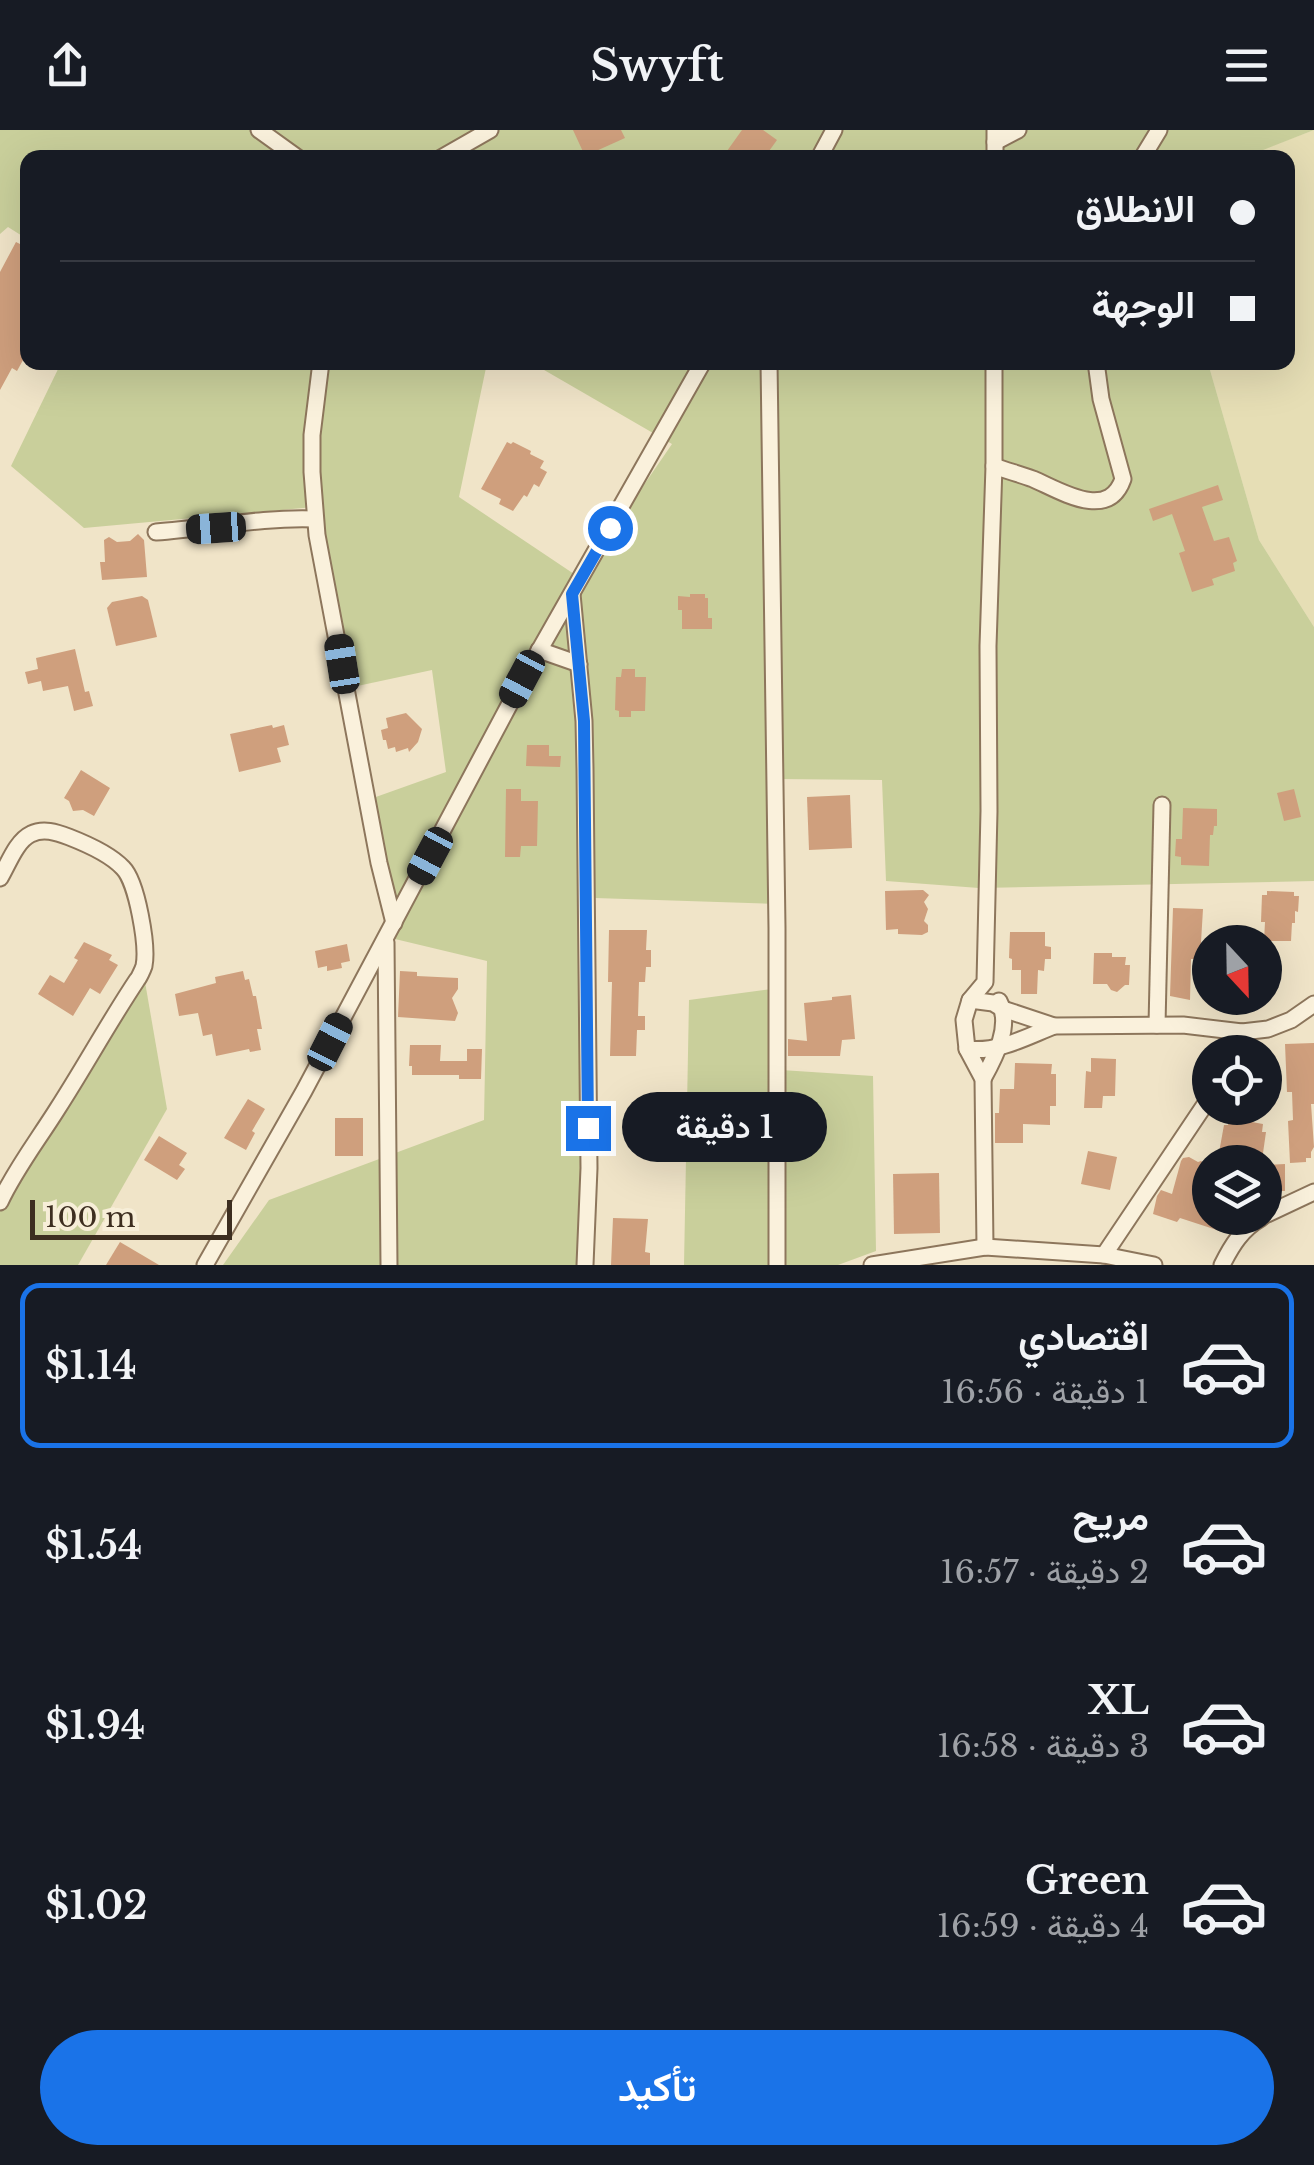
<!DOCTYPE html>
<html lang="ar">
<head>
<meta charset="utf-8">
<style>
	body { margin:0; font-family:"Libre Baskerville",Vazirmatn,serif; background:#242831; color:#f1f3f6; direction:rtl; height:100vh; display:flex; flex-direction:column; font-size:38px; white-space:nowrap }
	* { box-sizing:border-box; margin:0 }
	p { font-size:32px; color:#9ea1a6 }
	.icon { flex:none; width:55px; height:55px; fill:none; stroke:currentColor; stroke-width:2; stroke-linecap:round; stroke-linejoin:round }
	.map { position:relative; height:1135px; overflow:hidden; direction:ltr }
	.side { display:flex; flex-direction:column; background:#171b24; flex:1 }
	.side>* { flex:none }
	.hud { position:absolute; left:20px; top:20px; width:1275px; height:220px; border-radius:20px; box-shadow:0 10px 40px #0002; direction:rtl; display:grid; align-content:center; height:220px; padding:0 40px; background:#171b24 }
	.needle { width:65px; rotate:158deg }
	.fabs { position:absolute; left:1192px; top:795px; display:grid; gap:20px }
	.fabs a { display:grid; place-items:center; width:90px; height:90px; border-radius:50%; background:#171b24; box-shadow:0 10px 40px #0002; font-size:50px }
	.scale { position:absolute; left:30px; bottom:25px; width:202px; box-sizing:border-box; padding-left:10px; border:5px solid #3d2e20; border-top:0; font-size:28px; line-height:35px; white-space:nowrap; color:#3d2e20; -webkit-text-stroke:8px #f7eed8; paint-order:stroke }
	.end { position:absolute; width:45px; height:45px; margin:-22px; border:12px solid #1a73e8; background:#fff; box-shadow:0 0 0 5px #fff }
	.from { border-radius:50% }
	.bubble { position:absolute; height:70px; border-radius:35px; background:#171b24; box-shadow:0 10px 40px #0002; font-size:32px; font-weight:600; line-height:70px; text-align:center; direction:rtl }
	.car { position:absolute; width:30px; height:60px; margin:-30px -15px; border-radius:12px; box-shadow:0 0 8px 2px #0007; background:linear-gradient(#222 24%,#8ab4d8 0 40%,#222 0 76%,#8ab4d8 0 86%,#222 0) }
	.hud b { display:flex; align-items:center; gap:35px; height:95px; font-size:38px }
	.hud b+b { border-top:2px solid #363941 }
	.hud i { width:25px; height:25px; background:#f1f3f6 }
	ul { padding:18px 0 0; list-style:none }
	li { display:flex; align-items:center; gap:30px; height:165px; margin:0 20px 15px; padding:0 20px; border:5px solid transparent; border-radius:20px }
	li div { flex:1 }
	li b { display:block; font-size:38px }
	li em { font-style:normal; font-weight:600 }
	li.active { border-color:#1a73e8 }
	li>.icon { width:90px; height:90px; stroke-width:1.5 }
	.cta { display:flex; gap:20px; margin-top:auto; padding:20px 40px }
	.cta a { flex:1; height:115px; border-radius:60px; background:#1a73e8; color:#fff; font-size:40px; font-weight:600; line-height:115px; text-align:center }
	header { display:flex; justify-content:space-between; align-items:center; height:130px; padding:0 40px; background:#171b24; font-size:45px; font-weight:600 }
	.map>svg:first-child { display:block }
	.farmland { fill:#e6deb5 }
	.green { fill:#c9cf9b }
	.building { fill:#cf9f7d }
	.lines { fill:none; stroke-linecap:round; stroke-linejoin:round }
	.minor-casing { stroke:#8d765c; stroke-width:19 }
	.minor { stroke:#faf1dc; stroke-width:15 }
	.route { stroke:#1a73e8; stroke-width:12 }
</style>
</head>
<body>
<header><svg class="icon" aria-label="menu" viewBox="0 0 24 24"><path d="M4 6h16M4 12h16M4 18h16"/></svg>Swyft<svg class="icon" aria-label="share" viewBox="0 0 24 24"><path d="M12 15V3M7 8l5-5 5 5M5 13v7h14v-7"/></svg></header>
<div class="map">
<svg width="1314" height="1135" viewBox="0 0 1314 1135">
	<rect width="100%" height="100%" fill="#f0e4c8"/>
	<polygon class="farmland" points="1314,0 1314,497 1259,410 1208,233 1288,232 1288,28 1243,27"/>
	<g class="green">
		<polygon points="0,0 1314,0 1243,28 28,28 27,109 8,97 0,104"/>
		<polygon points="61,233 487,233 459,367 580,448 672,314 532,233 1208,233 1259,410 1314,497 1314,751 979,758 886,751 882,650 776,649 779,774 595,768 582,1135 223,1135 269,1070 484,990 487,831 395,809 373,668 446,642 432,540 348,558 314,377 84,398 11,336"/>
		<polygon points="145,852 167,979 78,1135 0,1135 0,1066"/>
		<polygon points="780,858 781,940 873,946 876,1121 838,1135 684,1135 689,870"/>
	</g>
	<g class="building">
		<polygon points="573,0 621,0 625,8 585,26"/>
		<polygon points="742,0 763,0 777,10 764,28 722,28"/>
		<polygon points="16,112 28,118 28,221 17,241 12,238 0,260 0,142"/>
		<polygon points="507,312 511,314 513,312 531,321 530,324 544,331 540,338 547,342 539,357 534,354 527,367 524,365 513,381 499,374 501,369 481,359"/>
		<polygon points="1218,355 1223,370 1202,377 1214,411 1229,407 1237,431 1233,433 1235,441 1212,449 1214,455 1192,462 1179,423 1185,421 1172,384 1153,391 1149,379"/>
		<polygon points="138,404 144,410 147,447 102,450 100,432 105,432 104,410 109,407 117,412 130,411"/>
		<polygon points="690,464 705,464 705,468 708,468 708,488 712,488 712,499 682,499 682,480 678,480 678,466 690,467"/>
		<polygon points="142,466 148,470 157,507 116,516 107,478 112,472"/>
		<polygon points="75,519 85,562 89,561 93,576 74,581 68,556 43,561 41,551 28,554 25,542 38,539 36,528"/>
		<polygon points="622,539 635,539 635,547 646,547 645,581 631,581 631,587 619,587 619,581 615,580 616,547 621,547"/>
		<polygon points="406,583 422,599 418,612 409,622 408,618 396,622 395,617 388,619 386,610 383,610 381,600 388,598 386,588"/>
		<polygon points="272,595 273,598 284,595 289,615 277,618 281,632 239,642 230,604"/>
		<polygon points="527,615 549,615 549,626 561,626 560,637 526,636"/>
		<polygon points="81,640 110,658 94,686 83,680 73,681 69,671 64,668"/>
		<polygon points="506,659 521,659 521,671 538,671 537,716 521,716 520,727 505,727"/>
		<polygon points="1294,659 1301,687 1284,691 1277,663"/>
		<polygon points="850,665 852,718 809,720 807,667"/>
		<polygon points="1183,678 1217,679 1217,696 1214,696 1213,705 1210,705 1209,736 1181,735 1181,727 1175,726 1176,709 1182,709"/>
		<polygon points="923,760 929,765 924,772 928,779 924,791 928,795 928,802 922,805 898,804 898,799 886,800 885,761"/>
		<polygon points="1267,761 1294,762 1294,766 1299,766 1298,782 1295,781 1295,793 1292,793 1291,811 1264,811 1265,792 1261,792 1262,765 1267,765"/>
		<polygon points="1173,778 1203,779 1200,829 1191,829 1190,870 1170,866"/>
		<polygon points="609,800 647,800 646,820 651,820 651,837 646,837 645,852 639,852 638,886 645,886 645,900 637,900 636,926 610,926 612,852 608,852"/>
		<polygon points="1010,802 1045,802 1045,816 1051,817 1051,829 1045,829 1044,841 1038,840 1037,864 1021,864 1021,840 1012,840 1012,829 1009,828"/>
		<polygon points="84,812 112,825 109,830 118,835 100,864 90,858 73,886 38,864 50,845 64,853 78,830 74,828"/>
		<polygon points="347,814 350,831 341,833 342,838 327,841 327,836 318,838 315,821"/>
		<polygon points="1094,823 1112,823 1112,827 1126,827 1125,835 1130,835 1129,855 1125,855 1117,862 1111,860 1107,854 1093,854"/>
		<polygon points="243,841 245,850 249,849 253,866 256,866 262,899 257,899 261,920 250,922 249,919 216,926 212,904 203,906 198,883 179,886 175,864 216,853 215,847"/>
		<polygon points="400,841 417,842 417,846 458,848 458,859 452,868 458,883 455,891 398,887"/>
		<polygon points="851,865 855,909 842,910 840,926 788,926 788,909 807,911 804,873 832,870 832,867"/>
		<polygon points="1314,913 1314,974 1311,974 1314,1017 1311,1022 1311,1028 1306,1028 1306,1032 1290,1033 1288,991 1293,990 1292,962 1287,962 1285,914"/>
		<polygon points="410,915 441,915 440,931 467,931 467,919 482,919 481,949 459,949 459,945 412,945 412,936 409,936"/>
		<polygon points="1091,928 1116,929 1115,966 1103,966 1102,978 1084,978 1086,941 1091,942"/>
		<polygon points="1015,933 1052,934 1051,944 1056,944 1056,976 1050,976 1050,995 1023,994 1023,1013 995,1013 995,983 999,983 1000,959 1014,959"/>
		<polygon points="248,969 265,979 252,1001 255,1003 246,1020 224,1008"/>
		<rect x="335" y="988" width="28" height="38"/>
		<polygon points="1229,988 1263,994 1262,1002 1266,1002 1262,1030 1244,1027 1244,1032 1218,1028 1224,995 1228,995"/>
		<polygon points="159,1006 187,1023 179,1035 185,1039 177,1050 144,1030"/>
		<polygon points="1088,1021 1117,1027 1110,1060 1081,1054"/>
		<polygon points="1189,1027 1198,1032 1201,1031 1210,1037 1201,1069 1210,1072 1210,1088 1234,1088 1228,1098 1223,1102 1180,1088 1177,1092 1153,1084 1157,1066 1161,1060 1172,1064 1181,1031 1183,1028"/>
		<polygon points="1285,1034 1285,1061 1265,1061 1265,1035"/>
		<polygon points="939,1043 940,1103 894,1104 893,1044"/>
		<polygon points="613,1088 648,1089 645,1122 650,1123 650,1135 611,1135"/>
		<polygon points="120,1112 159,1135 106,1135"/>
	</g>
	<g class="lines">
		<defs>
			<g id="minor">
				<polyline points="259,0 298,28"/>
				<polyline points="995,12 1018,0"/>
				<polyline points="441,28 490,0"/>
				<polyline points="819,28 834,0"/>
				<polyline points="995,28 995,0"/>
				<polyline points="1142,28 1159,0"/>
				<polyline points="321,232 312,305 312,342 317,405 379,733 394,793"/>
				<polyline points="769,232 777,798 777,1135"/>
				<path d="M994 336C1007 341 1020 344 1033 349 1059 360 1108 392 1123 349L1101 269 1096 232"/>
				<path d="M156 402C210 398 262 387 315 389"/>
				<polyline points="572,464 584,591 585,639 589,1038 585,1135"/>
				<polyline points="539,520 579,534"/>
				<path d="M0 748C8 735 16 711 31 704 43 698 56 702 69 707 87 714 110 724 123 738 137 752 148 816 144 836 143 839 139 848 137 850 109 892 85 936 58 978 38 1010 16 1038 0 1072"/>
				<polyline points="386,812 389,1135"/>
				<polyline points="970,870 993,873 1003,879 1054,896 1183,895 1242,902 1268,899 1291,890 1314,874"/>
				<polyline points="1157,895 1162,675"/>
				<path d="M967 919C998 923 1026 907 1054 896"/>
				<polyline points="1235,922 1242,902"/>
				<path d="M983 949C995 927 1012 896 999 871"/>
				<polyline points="1265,1085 1314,1062"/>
				<polyline points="985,1117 983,949 967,919 964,890 970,870 985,852 989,681 988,516 994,336 994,232"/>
				<polyline points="1104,1125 1210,967"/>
				<polyline points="205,1135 304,961 523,549 703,232"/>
				<polyline points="872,1135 985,1117 1104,1125 1154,1135"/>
				<path d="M1222 1135C1232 1115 1242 1099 1261 1088"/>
			</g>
		</defs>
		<use href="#minor" class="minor-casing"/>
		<use href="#minor" class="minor"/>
	</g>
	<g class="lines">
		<polyline class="route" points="588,998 584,591 572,464 610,398"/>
	</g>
</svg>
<div class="fabs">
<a><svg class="needle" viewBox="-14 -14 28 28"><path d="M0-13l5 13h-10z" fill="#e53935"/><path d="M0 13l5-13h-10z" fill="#9ea1a6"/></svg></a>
<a><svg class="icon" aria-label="locate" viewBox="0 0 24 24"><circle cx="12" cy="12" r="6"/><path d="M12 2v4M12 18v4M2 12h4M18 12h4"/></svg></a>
<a><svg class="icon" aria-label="layers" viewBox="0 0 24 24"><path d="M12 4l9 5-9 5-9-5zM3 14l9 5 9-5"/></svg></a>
</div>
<div class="scale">100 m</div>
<i class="end from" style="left:610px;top:398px"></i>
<i class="end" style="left:588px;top:998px"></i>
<div class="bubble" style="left:622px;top:962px;width:205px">1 دقيقة</div>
<i class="car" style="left:216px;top:398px;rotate:266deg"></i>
<i class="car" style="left:342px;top:534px;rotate:351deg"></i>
<i class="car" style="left:522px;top:549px;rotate:208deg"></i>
<i class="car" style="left:430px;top:726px;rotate:208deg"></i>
<i class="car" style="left:330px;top:912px;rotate:27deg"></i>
<div class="hud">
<b><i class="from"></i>الانطلاق</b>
<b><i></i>الوجهة</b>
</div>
</div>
<section class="side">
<ul>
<li class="active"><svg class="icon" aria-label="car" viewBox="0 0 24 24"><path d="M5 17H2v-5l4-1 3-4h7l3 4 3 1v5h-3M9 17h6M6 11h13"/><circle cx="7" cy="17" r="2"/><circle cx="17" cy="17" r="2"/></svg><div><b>اقتصادي</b><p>1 دقيقة · 16:56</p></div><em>$1.14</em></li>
<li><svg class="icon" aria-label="car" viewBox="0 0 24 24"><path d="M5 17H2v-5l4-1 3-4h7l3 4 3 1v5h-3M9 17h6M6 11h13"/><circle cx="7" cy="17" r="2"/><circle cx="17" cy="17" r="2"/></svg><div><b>مريح</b><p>2 دقيقة · 16:57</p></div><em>$1.54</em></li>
<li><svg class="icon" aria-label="car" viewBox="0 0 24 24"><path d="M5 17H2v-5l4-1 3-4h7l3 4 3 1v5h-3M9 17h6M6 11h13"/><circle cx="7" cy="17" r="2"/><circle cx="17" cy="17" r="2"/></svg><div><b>XL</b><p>3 دقيقة · 16:58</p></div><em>$1.94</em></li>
<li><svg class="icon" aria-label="car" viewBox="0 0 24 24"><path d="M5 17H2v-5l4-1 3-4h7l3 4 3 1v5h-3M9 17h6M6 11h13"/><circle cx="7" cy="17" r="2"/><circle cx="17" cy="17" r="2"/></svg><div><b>Green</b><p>4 دقيقة · 16:59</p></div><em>$1.02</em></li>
</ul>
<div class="cta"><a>تأكيد</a></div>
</section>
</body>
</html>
